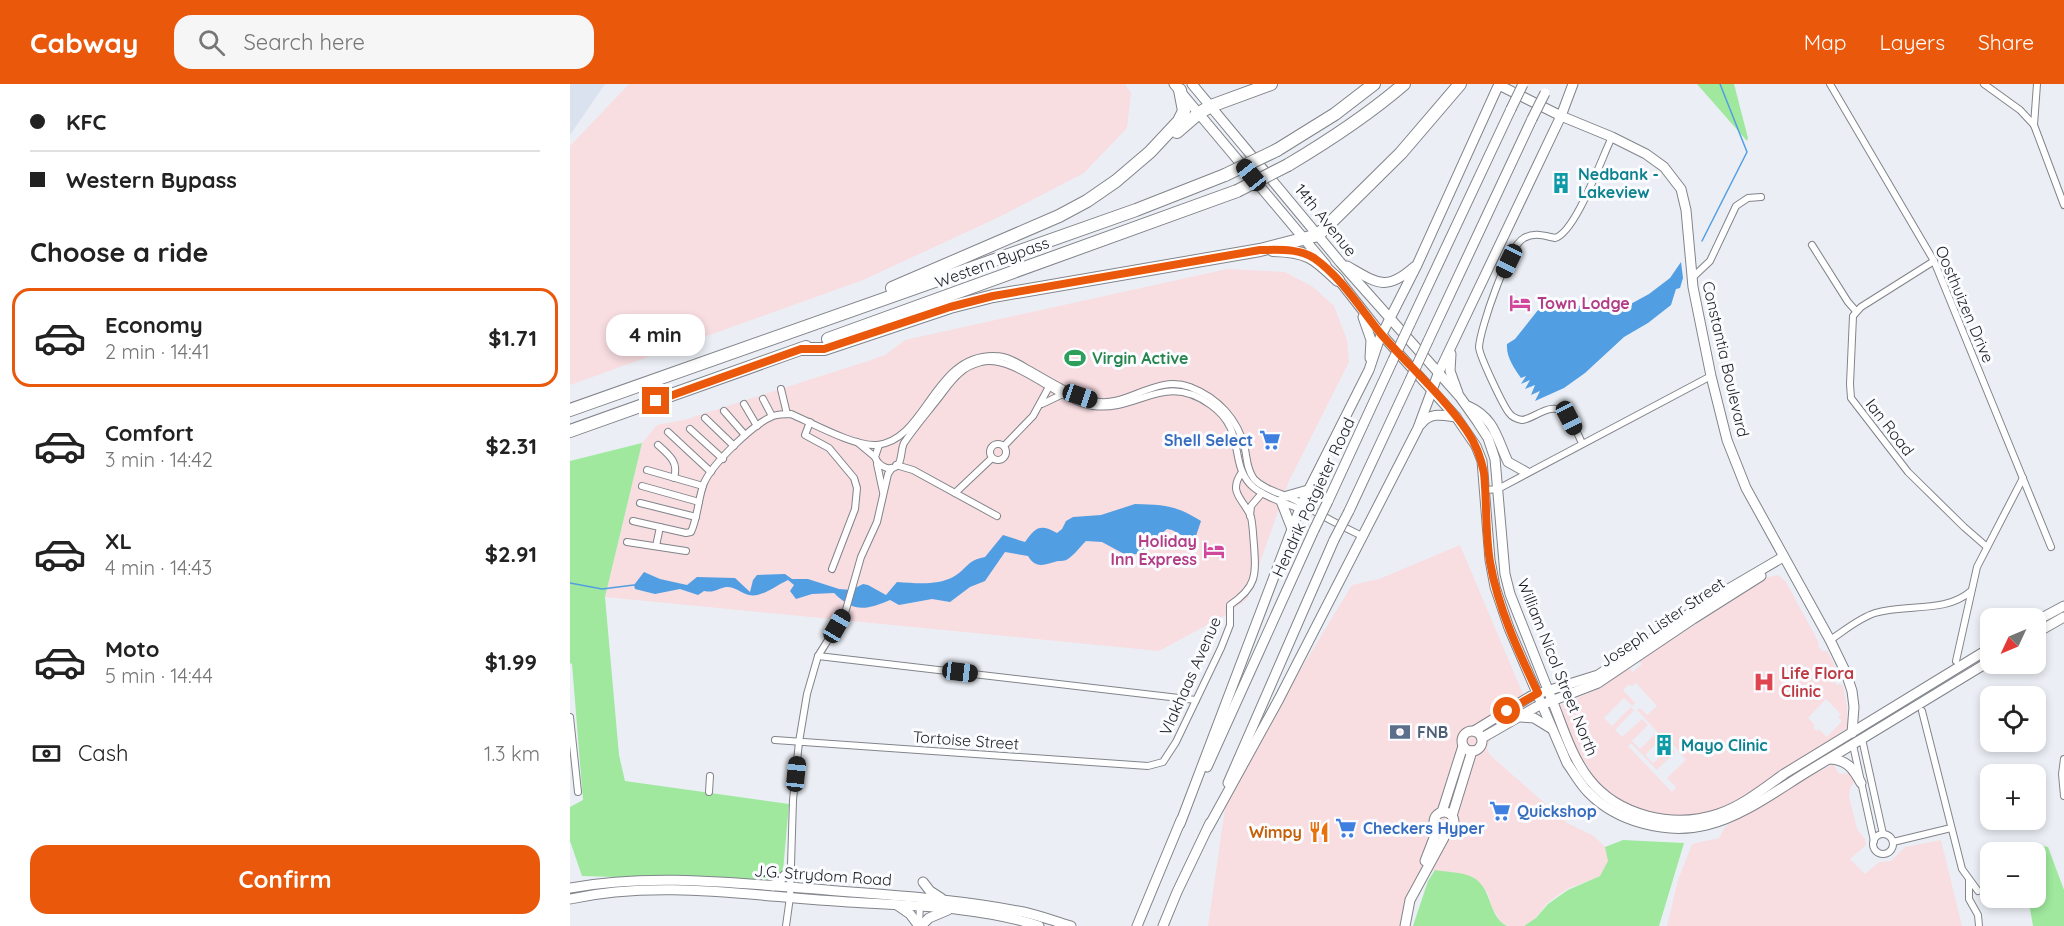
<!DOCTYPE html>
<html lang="en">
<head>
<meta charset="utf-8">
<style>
	body { margin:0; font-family:Quicksand,sans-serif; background:#f6f6f6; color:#222; height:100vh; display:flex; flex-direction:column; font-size:22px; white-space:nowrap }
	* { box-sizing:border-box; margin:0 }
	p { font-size:20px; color:#767676 }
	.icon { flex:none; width:33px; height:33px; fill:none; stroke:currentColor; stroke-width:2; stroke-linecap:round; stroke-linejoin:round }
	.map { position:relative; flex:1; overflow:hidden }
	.drawer { display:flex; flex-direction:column; background:#fff; width:570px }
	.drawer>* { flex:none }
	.guide { display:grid; align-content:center; height:132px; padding:0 30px; background:#fff }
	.needle { width:39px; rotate:226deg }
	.controls { position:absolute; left:1410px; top:524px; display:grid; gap:12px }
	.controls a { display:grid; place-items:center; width:66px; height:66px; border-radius:12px; background:#fff; box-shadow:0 3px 9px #0003; font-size:30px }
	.end { position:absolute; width:27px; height:27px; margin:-14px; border:8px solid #ea580c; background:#fff; box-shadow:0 0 0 3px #fff }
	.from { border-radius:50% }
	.bubble { position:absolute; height:42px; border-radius:18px; background:#fff; box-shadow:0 3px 9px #0003; font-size:20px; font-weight:700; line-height:42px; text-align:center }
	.car { position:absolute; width:18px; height:36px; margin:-18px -9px; border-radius:8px; box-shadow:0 0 4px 2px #0007; background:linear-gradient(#222 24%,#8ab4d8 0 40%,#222 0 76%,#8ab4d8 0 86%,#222 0) }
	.guide b { display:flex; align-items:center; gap:21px; height:57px; font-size:22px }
	.guide b+b { border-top:2px solid #e0e0e0 }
	.guide i { width:15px; height:15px; background:#222 }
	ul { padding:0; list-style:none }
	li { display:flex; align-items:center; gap:18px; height:99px; margin:0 12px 9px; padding:0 18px; border:3px solid transparent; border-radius:18px }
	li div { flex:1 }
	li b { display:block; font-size:22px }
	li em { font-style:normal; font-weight:700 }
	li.on { border-color:#ea580c }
	li>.icon { width:54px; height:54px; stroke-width:1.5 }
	h2 { padding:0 30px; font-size:27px; line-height:72px }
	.pay { display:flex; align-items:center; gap:15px; height:66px; padding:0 30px; font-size:22px }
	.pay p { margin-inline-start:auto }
	.cta { display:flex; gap:12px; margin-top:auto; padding:12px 30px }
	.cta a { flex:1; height:69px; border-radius:18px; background:#ea580c; color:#fff; font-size:24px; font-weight:700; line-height:69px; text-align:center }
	header { display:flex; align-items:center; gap:36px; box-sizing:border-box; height:84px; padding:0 30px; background:#ea580c; color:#fff }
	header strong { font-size:28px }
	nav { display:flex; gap:33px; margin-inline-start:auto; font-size:21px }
	.search { width:420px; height:54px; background:#f6f6f6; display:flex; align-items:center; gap:15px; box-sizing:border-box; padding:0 21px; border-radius:18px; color:#767676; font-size:22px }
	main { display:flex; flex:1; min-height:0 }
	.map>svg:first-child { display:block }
	.commercial { fill:#f8dde1; fill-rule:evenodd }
	.built { fill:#dbe2ef }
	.green { fill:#9fe89e }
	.water { fill:#529ee3 }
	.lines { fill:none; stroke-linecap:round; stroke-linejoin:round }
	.stream { stroke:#529ee3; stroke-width:1.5 }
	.street-casing { stroke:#81848a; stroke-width:8 }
	.secondary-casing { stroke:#81848a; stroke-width:11 }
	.highway-casing { stroke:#81848a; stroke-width:14 }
	.street { stroke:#fff; stroke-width:6 }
	.secondary { stroke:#fff; stroke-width:9 }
	.highway { stroke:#fff; stroke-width:12 }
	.secondary-bridge-casing { stroke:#81848a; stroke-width:11; stroke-linecap:butt }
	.highway-bridge-casing { stroke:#81848a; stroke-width:14; stroke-linecap:butt }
	.secondary-bridge { stroke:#fff; stroke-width:9 }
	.highway-bridge { stroke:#fff; stroke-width:12 }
	.route { stroke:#ea580c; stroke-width:8 }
	.labels { text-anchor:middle; stroke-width:6; stroke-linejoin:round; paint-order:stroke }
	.culture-label { font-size:16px; font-weight:bold; fill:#0d838f; stroke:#fbfcff; text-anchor:start }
	.street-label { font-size:16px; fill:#1c1d20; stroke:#fbfcff }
	.hotel-label { font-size:16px; font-weight:bold; fill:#b23c85; stroke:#fbfcff; text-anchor:start }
	.leisure-label { font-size:16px; font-weight:bold; fill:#27864d; stroke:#fbfcff; text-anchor:start }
	.shop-label { font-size:16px; font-weight:bold; fill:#366cbe; stroke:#fbfcff; text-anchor:start }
	.health-label { font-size:16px; font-weight:bold; fill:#be3a42; stroke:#fbfcff; text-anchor:start }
	.service-label { font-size:16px; font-weight:bold; fill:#4e5e75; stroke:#fbfcff; text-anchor:start }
	.food-label { font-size:16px; font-weight:bold; fill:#c56008; stroke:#fbfcff; text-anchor:end }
</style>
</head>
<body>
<header>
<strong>Cabway</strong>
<div class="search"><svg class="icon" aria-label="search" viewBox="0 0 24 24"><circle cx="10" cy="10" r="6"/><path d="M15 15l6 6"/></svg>Search here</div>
<nav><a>Map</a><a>Layers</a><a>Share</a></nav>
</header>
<main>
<section class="drawer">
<div class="guide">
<b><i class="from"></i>KFC</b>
<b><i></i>Western Bypass</b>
</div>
<h2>Choose a ride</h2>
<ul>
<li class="on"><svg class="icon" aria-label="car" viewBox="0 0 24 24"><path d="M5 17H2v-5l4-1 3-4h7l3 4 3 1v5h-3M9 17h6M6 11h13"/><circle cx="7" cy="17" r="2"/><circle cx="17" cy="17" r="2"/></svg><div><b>Economy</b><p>2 min · 14:41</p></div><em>$1.71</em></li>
<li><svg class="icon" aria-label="car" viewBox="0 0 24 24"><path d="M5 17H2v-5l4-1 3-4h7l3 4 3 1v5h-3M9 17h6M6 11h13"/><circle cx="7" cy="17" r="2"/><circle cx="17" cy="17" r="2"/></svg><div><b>Comfort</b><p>3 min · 14:42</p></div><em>$2.31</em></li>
<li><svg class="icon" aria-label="car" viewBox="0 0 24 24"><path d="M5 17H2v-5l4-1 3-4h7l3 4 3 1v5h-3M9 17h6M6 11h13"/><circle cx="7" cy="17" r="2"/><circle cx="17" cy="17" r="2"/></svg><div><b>XL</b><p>4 min · 14:43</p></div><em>$2.91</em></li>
<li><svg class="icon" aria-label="car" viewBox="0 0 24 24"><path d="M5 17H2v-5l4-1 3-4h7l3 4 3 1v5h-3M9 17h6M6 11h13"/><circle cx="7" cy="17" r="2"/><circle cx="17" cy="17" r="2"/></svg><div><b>Moto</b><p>5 min · 14:44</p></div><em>$1.99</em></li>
</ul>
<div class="pay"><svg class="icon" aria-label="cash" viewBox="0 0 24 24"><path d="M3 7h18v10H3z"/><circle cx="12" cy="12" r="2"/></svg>Cash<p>1.3 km</p></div>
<div class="cta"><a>Confirm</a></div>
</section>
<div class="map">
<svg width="1494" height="842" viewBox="0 0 1494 842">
	<rect width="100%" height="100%" fill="#ebeff5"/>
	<g class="commercial">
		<polygon points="59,0 555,0 561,9 557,44 514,89 427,134 293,196 0,301 0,62"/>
		<polygon points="657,185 715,188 743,203 764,222 777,256 779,278 719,397 677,515 654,532 589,567 35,513 72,359 87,341 114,336 298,277 315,271 335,256"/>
		<polygon points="890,461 961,629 923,649 917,664 920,671 997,739 1024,752 1035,763 1038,777 1030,792 997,805 977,819 966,834 953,842 939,842 932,839 922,824 918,809 903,793 855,786 851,804 833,842 638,842 656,718 683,664 782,501 809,495"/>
		<path d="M1208 491 1216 498 1248 557 1249 563 1252 567H1257L1267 585V591L1263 596 1267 601 1270 600 1273 602 1277 623V644L1177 712 1151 726 1116 732 1084 730 1054 718 1028 699 1009 669 988 622 1026 606 1058 584 1063 588 1072 580 1069 577 1198 493ZM1066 599 1087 622 1077 631 1070 624 1067 626 1092 653 1095 651 1116 676 1097 694 1106 703 1102 708 1058 662 1061 659 1087 686 1105 668 1101 663 1083 679 1075 671 1091 655 1086 649 1070 665 1062 657 1078 641 1072 635 1052 653 1045 646 1064 626 1061 623 1042 642 1034 634 1054 614 1062 622 1064 621 1065 619 1053 606 1059 600 1062 602ZM1256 615 1271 630 1268 633 1272 637 1257 653 1249 645 1247 647 1243 644 1245 641 1238 634Z"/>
		<polygon points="1263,680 1269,690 1280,689 1285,697 1280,704 1279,712 1287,745 1295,755 1296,761 1280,775 1295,790 1309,778 1321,777 1335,763 1371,756 1392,842 1097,842 1108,796 1122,760 1149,754 1155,743 1195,717"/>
	</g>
	<polygon class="built" points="0,0 35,0 0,51"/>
	<g class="green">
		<polygon points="1127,0 1164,0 1178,54 1177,57"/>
		<polygon points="72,359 35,513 49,671 55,697 219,720 212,798 12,792 0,757 0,723 13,716 2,580 0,579 0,377"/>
		<polygon points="1053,756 1114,759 1089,842 954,842 966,834 978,820 998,806 1030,792 1038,777 1035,763"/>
		<polygon points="1450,758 1478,763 1494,806 1494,842 1463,842 1458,813 1466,813 1466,768 1452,768"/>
		<path d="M865 786C876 788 892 788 902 793 923 803 917 832 937 842H843L858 797Z"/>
	</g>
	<g class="water">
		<path d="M1111 178 1113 194 1110 204 1106 205 1101 221 1078 239 1054 253 1015 289 994 304 965 317 970 307 961 311 965 301 955 305 960 296 951 300 956 292 951 294C944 284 936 273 937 260L945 255 972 221 991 218 1030 226 1057 222 1079 210 1100 194Z"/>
		<path d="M565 420C595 421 605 421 631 437L624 458 602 446 597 445 568 470 556 471 532 458 516 457C510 463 504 471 498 475 495 477 491 477 488 477 476 480 466 486 458 472L435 468 415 497 400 503 380 518 362 515 329 521 320 516C296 526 284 529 264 509L242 510 226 515 220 507 224 501 218 496C207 501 191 514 179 511 171 509 164 502 156 503 145 505 146 509 134 507L128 511 110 505 85 510 65 505 64 501 74 488 90 495 117 501 127 493 165 494 180 508 183 496 187 491 215 490 222 495H238L269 505 281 506 293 500 298 501 316 511 327 498C345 499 366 502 383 493 397 485 397 476 415 473L433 451 455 458C466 442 471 440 487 449L492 445 496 437 503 433 531 431Z"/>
	</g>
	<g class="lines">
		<g class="stream">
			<polyline points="1132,157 1177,68 1150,0"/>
			<polyline points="0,499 32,505 64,501"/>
		</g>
		<defs>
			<g id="street">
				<polyline points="1260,0 1364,177 1481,463"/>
				<polyline points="1414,0 1450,26 1464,41 1494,121"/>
				<polyline points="1464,41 1467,0"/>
				<polyline points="1242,161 1278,218 1286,227"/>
				<polyline points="1364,177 1291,223 1283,232 1280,300 1281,314 1338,388 1394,443 1417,463"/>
				<polyline points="1122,194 1140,177 1166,122 1178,114 1191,113"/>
				<polyline points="211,305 217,330"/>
				<polyline points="193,315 202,332"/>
				<polyline points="174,320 187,342"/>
				<polyline points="472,320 493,310"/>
				<polyline points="154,327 175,351"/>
				<polyline points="135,334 164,362"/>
				<polyline points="240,338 235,351 259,364 284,394 287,404 285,425 262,485"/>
				<polyline points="120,345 153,375"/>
				<polyline points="98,348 141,388"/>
				<polyline points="287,358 305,373"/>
				<path d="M1012 359C1004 343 997 317 974 327 966 330 960 335 952 336 947 335 943 334 940 330 934 324 909 271 909 263 910 245 938 162 954 154 964 148 975 152 985 154 1006 148 1032 73 1042 53"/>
				<circle cx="428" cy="368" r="8"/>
				<path d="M88 361C99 371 109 378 104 394"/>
				<path d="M309 361 305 373C308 382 322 390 329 379 332 373 331 365 334 359 344 344 356 330 367 316 375 306 381 296 391 288 396 283 404 280 411 278 445 270 488 317 523 322 568 328 594 287 641 321 676 346 659 377 680 400 691 412 717 420 733 426"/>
				<polyline points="434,362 463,332 480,301"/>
				<polyline points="307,380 313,408"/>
				<polyline points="326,381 343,386 427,432"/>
				<polyline points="77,386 133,402"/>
				<polyline points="72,402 129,418"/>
				<polyline points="916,406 928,405 1141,292"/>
				<polyline points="385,409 422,374"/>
				<polyline points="70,419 126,433"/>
				<polyline points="680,432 681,422 692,409"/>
				<path d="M63 437 116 449 121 448C128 433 128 414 134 399 143 379 183 340 203 332 209 330 215 330 221 330 242 339 285 363 307 361 357 356 363 270 425 272 437 272 448 279 458 285 478 296 501 311 523 317 557 325 584 290 620 303 648 314 668 335 675 365 677 375 677 386 684 395 696 408 718 410 732 420 752 432 771 442 792 452"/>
				<polyline points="57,458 116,467"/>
				<polyline points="86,462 90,443"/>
				<path d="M1260 556C1274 547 1289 534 1305 529 1336 519 1375 530 1401 507"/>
				<polyline points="248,572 626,616"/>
				<polyline points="1386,577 1407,483 1453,394"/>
				<polyline points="1352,627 1392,785 1408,807"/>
				<polyline points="0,633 8,708"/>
				<polyline points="1292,655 1313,750"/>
				<path d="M205 656 578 682 593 678 606 658 651 564 660 541V521C687 503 686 491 684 461 683 452 683 442 681 433 674 415 657 409 672 388"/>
				<polyline points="1283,661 1304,757"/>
				<polyline points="1494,675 1492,690 1494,712"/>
				<polyline points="139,708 140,692"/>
				<circle cx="1313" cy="760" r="10"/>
				<polyline points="1323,758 1381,744"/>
				<polyline points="1399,797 1399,815 1408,831 1409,842"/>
				<polyline points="216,842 220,813 223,716 229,658 237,610 248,572 275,529 291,473 307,438 318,390 322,384"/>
				<polyline points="349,842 350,820"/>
			</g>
			<g id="secondary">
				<polyline points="604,0 756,181"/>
				<path d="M622 0 770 178 890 313 907 337 918 354 925 375 935 490 940 510C954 545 968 581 982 616 993 643 1001 672 1019 695 1048 732 1103 745 1148 730 1172 722 1193 705 1214 690L1420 564"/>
				<polyline points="929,1 991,32 1042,53 1076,70 1094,83 1111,105 1116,126 1123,203 1141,292 1157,356 1176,404 1260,556 1276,589 1282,607 1284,623 1282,649"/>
				<path d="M777 182C807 199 816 208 844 183"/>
				<path d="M765 191 812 251 886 333 906 362 912 377 913 389 920 476 925 503 939 544 997 679C1004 689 1010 700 1018 708 1047 738 1097 751 1137 741 1173 732 1206 707 1237 688 1298 651 1360 614 1420 577"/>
				<polyline points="793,233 801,256 800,274"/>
				<polyline points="840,240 941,25"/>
				<polyline points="858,257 962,35"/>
				<polyline points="881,270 880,287 888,309"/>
				<path d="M898 322C925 334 927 355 938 378L956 388"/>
				<path d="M851 340C860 328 872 331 886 333"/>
				<polyline points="717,412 738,406"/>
				<polyline points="711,417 722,445"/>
				<polyline points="758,417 823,276"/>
				<polyline points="779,427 840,296"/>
				<polyline points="1466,537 1494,522"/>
				<polyline points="1466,549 1494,533"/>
				<polyline points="951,633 964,634 982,645"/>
				<circle cx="902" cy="657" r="10"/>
				<polyline points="904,647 961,612 1028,591 1138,517 1213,473"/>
				<polyline points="912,654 966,623 1028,599 1123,535 1191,492"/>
				<path d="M1260 675C1277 676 1283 684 1291 699"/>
				<polyline points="637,683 744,446"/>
				<polyline points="658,699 764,456"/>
				<circle cx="874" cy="738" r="10"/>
				<polyline points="872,728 893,662"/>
				<polyline points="882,732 902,667"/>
				<polyline points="610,740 732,419 799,286 809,256 847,181 929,0"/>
				<polyline points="638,744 709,615 848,344 868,290 991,32 1003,0"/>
				<polyline points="855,777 867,746"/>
				<polyline points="353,798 360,807 371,814"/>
				<polyline points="203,802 221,786"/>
				<path d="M0 804C80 789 164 799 245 805 313 811 381 814 448 827 466 830 483 837 501 842"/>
				<path d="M0 815C91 795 187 813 278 818 342 822 408 822 469 842"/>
				<polyline points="327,821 340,830 349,842"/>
				<polyline points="351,842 359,834 378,826"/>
				<polyline points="567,842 611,736"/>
				<polyline points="593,842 607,808 640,739"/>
				<polyline points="835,842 840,816 877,748"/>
			</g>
			<g id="highway">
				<polyline points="607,48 629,29 641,22 701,0"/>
				<polyline points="707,66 765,30 804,0"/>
				<path d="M718 81C760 56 797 32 834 0"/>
				<path d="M703 166C738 167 744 173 768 196"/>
				<polyline points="322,204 489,132 517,117 546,97 580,68 609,37 614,27 610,6"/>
				<polyline points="258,255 667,107"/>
				<polyline points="231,265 254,265 380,223 423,212 690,166 748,151 831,69 890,0"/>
				<polyline points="0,326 566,126 655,91"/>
				<polyline points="0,347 236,263"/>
			</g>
		</defs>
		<use href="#street" class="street-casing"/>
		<use href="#secondary" class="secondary-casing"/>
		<use href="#highway" class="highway-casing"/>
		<use href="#street" class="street"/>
		<use href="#secondary" class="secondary"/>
		<use href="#highway" class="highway"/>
		<defs>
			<g id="secondary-bridge">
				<polyline points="941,25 953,0"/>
				<polyline points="962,35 975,9"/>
				<polyline points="823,276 840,240"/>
				<polyline points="840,296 858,257"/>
				<polyline points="744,446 758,417"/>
				<polyline points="764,456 779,427"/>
			</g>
			<g id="highway-bridge">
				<polyline points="655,91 707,66"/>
				<polyline points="667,107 718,81"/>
			</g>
		</defs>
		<use href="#secondary-bridge" class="secondary-bridge-casing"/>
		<use href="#highway-bridge" class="highway-bridge-casing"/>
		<use href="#secondary-bridge" class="secondary-bridge"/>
		<use href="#highway-bridge" class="highway-bridge"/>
	</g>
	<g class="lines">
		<path class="route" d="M86 317 231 265H254L380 223 423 212 690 166C708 166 728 164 744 174 771 193 790 224 811 250 839 282 873 312 897 347 906 360 911 374 914 389 917 418 915 448 920 478 928 524 948 567 968 609L937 627"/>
	</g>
	<defs>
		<symbol id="building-bare" viewBox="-9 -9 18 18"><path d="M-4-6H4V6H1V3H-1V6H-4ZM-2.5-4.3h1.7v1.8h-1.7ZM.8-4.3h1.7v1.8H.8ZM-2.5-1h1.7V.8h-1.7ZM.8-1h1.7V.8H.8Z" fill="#0f9aa8" stroke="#fbfcff" stroke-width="2.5" paint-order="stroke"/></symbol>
		<symbol id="hotel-bare" viewBox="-9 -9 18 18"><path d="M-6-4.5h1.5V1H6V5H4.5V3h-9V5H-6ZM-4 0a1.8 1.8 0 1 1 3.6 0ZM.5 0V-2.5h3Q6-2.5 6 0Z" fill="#d1479c" stroke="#fbfcff" stroke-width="2.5" paint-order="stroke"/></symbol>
		<symbol id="stadium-bare" viewBox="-9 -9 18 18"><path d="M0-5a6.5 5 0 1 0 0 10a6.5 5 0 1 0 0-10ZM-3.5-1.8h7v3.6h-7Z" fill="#2e9e5b" stroke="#fbfcff" stroke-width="2.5" paint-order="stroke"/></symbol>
		<symbol id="supermarket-bare" viewBox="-9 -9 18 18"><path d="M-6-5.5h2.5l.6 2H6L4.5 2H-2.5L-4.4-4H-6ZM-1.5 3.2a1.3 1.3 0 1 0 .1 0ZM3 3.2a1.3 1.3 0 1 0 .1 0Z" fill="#3f7fe0" stroke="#fbfcff" stroke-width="2.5" paint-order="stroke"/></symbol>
		<symbol id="hospital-bare" viewBox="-9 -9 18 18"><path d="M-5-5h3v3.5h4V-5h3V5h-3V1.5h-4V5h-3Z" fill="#e0444e" stroke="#fbfcff" stroke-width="2.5" paint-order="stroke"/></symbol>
		<symbol id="bank-bare" viewBox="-9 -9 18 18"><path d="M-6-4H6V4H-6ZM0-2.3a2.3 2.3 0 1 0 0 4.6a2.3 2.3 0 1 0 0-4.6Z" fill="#5c6f8a" stroke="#fbfcff" stroke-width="2.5" paint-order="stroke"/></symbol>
		<symbol id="restaurant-bare" viewBox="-9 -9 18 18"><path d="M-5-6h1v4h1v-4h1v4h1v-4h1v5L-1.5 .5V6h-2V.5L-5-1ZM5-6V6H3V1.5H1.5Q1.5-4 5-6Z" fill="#e8710a" stroke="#fbfcff" stroke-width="2.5" paint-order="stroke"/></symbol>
	</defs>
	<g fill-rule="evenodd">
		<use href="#building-bare" x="976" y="84" width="30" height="30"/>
		<use href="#hotel-bare" x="935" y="204" width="30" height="30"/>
		<use href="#stadium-bare" x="490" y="259" width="30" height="30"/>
		<use href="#supermarket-bare" x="685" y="341" width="30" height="30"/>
		<use href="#hotel-bare" x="629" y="451" width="30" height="30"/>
		<use href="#hospital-bare" x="1179" y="583" width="30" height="30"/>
		<use href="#bank-bare" x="815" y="633" width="30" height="30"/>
		<use href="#building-bare" x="1079" y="646" width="30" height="30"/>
		<use href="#supermarket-bare" x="915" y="712" width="30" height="30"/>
		<use href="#supermarket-bare" x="761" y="729" width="30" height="30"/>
		<use href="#restaurant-bare" x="734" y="733" width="30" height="30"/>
	</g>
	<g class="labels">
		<g class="culture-label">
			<text x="1008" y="96">Nedbank -<tspan x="1008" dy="18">Lakeview</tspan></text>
			<text x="1111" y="667">Mayo Clinic</text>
		</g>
		<g class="street-label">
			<text transform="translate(756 136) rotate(51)" y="6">14th Avenue</text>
			<text transform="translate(422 178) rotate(-20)" y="6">Western Bypass</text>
			<text transform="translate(1395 220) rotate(67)" y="6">Oosthuizen Drive</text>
			<text transform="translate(1156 275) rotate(77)" y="6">Constantia Boulevard</text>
			<text transform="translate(1320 343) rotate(52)" y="6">Ian Road</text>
			<text transform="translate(743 413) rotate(-65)" y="6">Hendrik Potgieter Road</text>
			<text transform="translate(1092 538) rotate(-34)" y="6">Joseph Lister Street</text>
			<text transform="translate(988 583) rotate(68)" y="6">William Nicol Street North</text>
			<text transform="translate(620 592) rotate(-66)" y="6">Vlakhaas Avenue</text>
			<text transform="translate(396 656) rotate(4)" y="6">Tortoise Street</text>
			<text transform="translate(253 791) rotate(4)" y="6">J.G. Strydom Road</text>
		</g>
		<g class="hotel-label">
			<text x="967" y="225">Town Lodge</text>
			<text x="627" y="463" text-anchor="end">Holiday<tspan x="627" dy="18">Inn Express</tspan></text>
		</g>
		<g class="leisure-label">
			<text x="522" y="280">Virgin Active</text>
		</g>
		<g class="shop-label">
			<text x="683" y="362" text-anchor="end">Shell Select</text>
			<text x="947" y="733">Quickshop</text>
			<text x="793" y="750">Checkers Hyper</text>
		</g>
		<g class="health-label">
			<text x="1211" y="595">Life Flora<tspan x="1211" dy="18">Clinic</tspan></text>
		</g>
		<g class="service-label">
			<text x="847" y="654">FNB</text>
		</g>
		<g class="food-label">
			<text x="732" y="754">Wimpy</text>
		</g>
	</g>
</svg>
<div class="controls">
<a><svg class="needle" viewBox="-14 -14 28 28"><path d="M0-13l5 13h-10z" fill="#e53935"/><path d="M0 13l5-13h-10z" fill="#767676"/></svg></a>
<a><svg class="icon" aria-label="locate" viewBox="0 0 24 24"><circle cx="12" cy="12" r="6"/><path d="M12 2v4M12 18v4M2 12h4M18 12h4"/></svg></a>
<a>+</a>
<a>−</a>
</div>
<i class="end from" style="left:937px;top:627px"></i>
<i class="end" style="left:86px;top:317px"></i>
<div class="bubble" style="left:36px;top:230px;width:99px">4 min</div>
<i class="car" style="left:681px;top:91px;rotate:321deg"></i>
<i class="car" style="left:939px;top:177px;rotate:206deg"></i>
<i class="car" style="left:510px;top:312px;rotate:109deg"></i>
<i class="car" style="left:999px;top:334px;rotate:153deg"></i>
<i class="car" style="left:267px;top:542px;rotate:30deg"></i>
<i class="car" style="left:390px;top:588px;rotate:97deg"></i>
<i class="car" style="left:226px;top:690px;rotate:6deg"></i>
</div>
</main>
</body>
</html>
